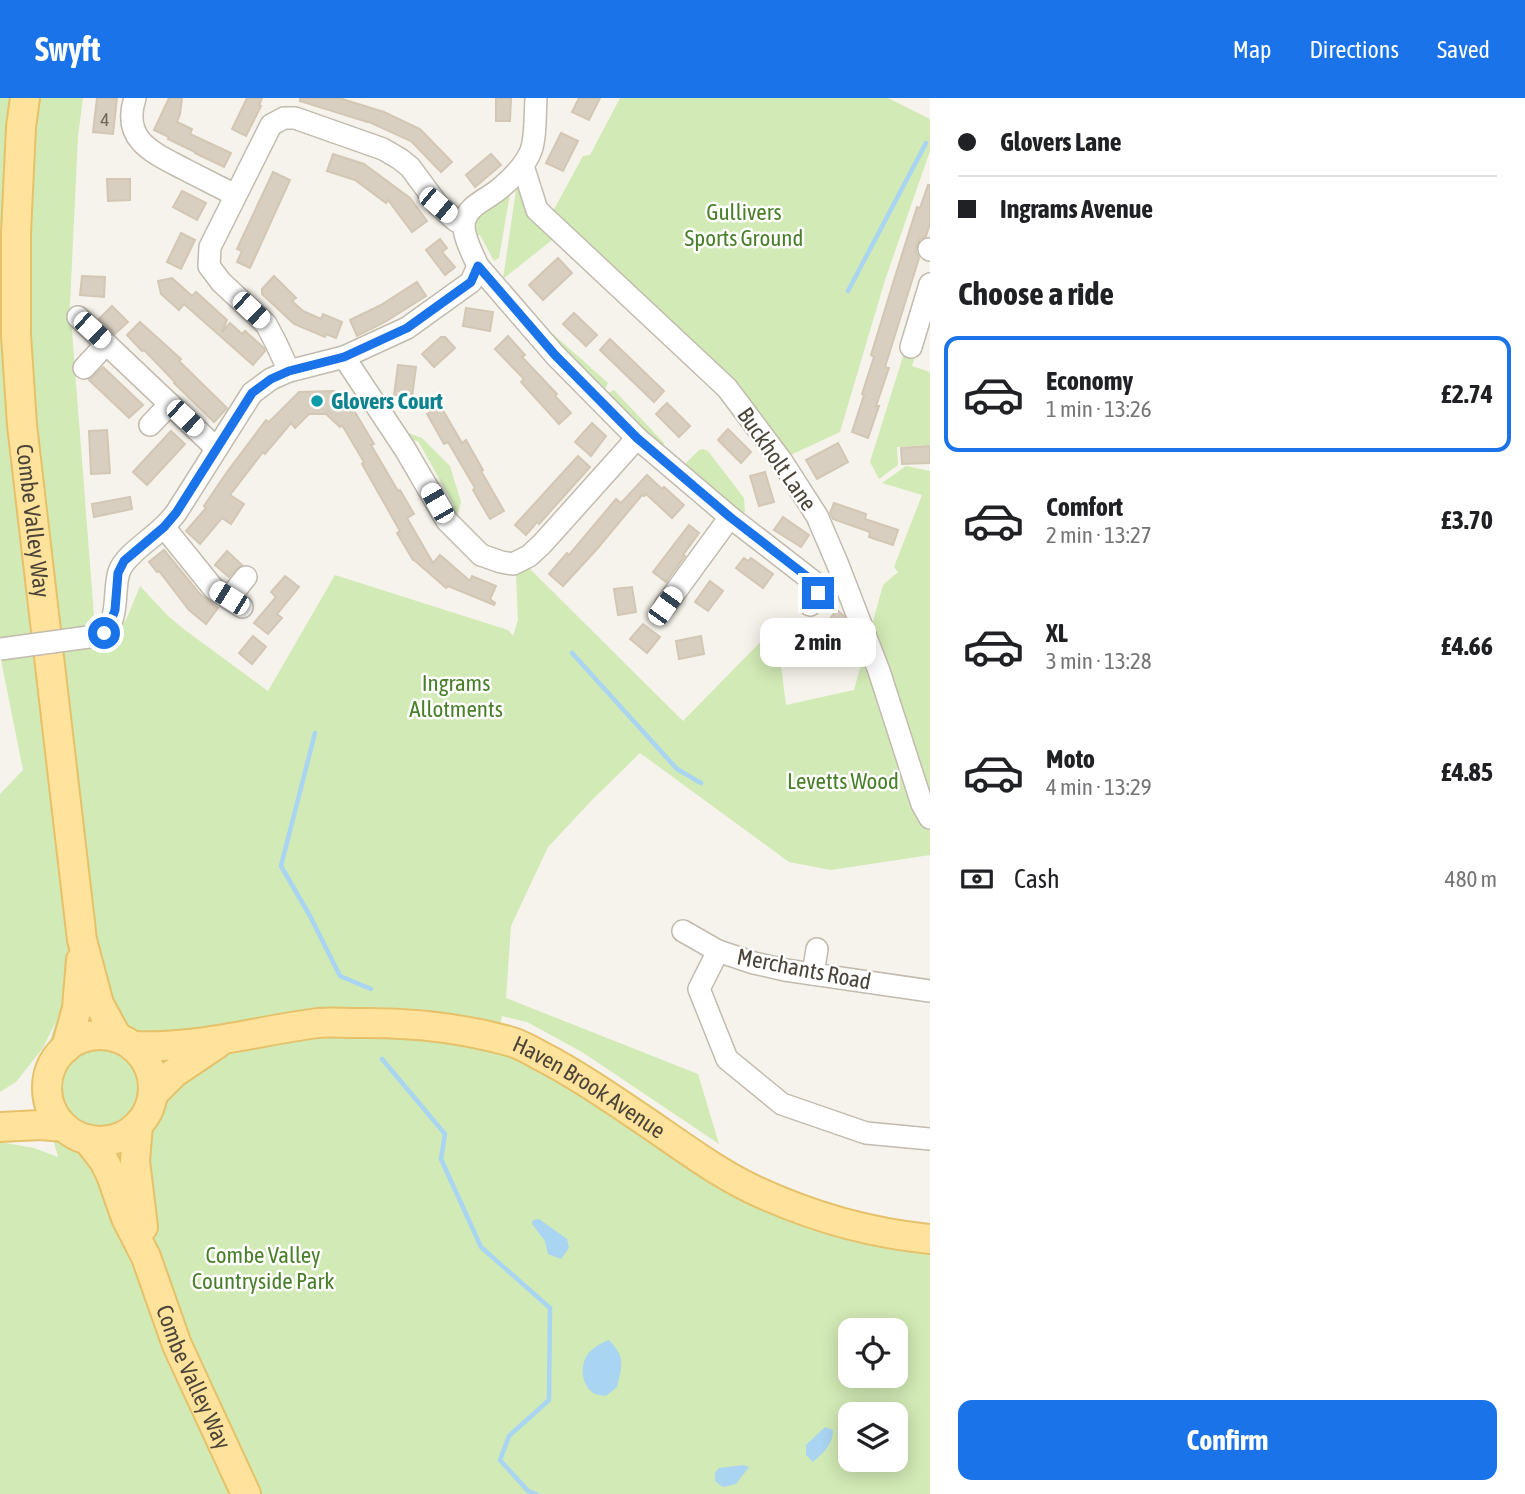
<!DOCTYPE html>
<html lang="en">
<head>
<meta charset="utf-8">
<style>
	body { margin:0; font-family:"Asap Condensed",sans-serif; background:#f6f6f6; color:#202124; height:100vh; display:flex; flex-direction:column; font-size:26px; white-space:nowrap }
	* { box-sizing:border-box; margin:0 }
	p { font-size:23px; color:#757577 }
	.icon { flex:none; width:38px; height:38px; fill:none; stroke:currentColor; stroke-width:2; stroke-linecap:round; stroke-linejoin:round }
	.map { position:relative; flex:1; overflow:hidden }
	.sheet { display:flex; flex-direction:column; background:#fff; width:595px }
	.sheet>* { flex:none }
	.hud { display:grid; align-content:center; height:154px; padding:0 28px; background:#fff }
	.controls { position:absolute; left:838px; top:1220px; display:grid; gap:14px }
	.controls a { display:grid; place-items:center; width:70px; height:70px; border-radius:14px; background:#fff; box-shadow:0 4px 18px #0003; font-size:35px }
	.end { position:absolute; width:32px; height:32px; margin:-16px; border:9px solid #1a73e8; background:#fff; box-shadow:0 0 0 4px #fff }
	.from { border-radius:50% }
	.bubble { position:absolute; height:49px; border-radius:14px; background:#fff; box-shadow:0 4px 18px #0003; font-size:23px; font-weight:700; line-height:49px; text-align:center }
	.car { position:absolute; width:21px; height:42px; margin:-21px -10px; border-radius:9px; box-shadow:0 0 5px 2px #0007; background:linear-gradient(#fff 24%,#345 0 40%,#fff 0 76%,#345 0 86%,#fff 0) }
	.hud b { display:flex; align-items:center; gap:24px; height:66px; font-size:26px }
	.hud b+b { border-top:2px solid #e0e0e0 }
	.hud i { width:18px; height:18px; background:#202124 }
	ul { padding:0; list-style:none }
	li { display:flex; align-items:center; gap:21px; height:116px; margin:0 14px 10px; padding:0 14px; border:4px solid transparent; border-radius:14px }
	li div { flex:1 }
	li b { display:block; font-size:26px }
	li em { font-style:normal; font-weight:700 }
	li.current { border-color:#1a73e8 }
	li>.icon { width:63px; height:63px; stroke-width:1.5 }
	h2 { padding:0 28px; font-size:32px; line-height:84px }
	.pay { display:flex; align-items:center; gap:18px; height:77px; padding:0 28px; font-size:26px }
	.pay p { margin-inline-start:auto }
	.button { display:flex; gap:14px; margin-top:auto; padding:14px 28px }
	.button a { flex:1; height:80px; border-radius:14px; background:#1a73e8; color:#fff; font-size:28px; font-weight:700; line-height:80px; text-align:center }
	header { display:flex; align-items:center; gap:42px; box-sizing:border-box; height:98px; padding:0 35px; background:#1a73e8; color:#fff }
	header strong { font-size:33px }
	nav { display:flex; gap:38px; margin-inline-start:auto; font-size:24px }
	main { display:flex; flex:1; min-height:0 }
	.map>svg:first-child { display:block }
	.green { fill:#d2eab5; fill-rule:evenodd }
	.water { fill:#a9d4f2 }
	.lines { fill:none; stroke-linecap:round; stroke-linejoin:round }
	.stream { stroke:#a9d4f2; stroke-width:4.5 }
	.building { fill:#d8cfc1; stroke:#d3c7b4; stroke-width:2 }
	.minor-casing { stroke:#c2bbae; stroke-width:24 }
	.major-casing { stroke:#e6c16a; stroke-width:32 }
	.minor { stroke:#fff; stroke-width:21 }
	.major { stroke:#ffe39c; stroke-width:28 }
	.minor-bridge-casing { stroke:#c2bbae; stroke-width:24; stroke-linecap:butt }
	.minor-bridge { stroke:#fff; stroke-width:21 }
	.route { stroke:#1a73e8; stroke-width:9 }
	.culture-dot { fill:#0f9aa8; stroke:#fff; stroke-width:2.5 }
	.labels { text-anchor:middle; stroke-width:5; stroke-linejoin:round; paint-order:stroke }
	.number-label { font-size:19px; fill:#6e675b }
	.park-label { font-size:23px; fill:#4a7f2a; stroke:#fff }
	.culture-label { font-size:23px; font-weight:bold; fill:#0d838f; stroke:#fff; text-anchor:start }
	.street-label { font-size:23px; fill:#4b4439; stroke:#fff }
</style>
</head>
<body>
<header>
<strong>Swyft</strong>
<nav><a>Map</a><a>Directions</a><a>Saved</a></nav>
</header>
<main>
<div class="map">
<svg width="930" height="1396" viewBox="0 0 930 1396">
	<rect width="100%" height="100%" fill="#f6f3ec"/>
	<g class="green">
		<polygon points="0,0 10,0 7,26 2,138 6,240 37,538 0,543"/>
		<polygon points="37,0 83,0 78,38 70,207 95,531 58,536 35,327 30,237 34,30"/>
		<polygon points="620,0 888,0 930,21 930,53 885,182 840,334 784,360 552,115 583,58 590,57"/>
		<polygon points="521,89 531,123 548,130 557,138 503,181 516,92"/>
		<path d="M511 90 499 160 494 163 480 137 476 138C473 111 491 104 511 90Z"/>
		<polygon points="549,236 553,236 608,285 605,291 599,294"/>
		<polygon points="905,252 916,256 912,268 930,274 930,347 897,349 898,367 879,381 870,364"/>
		<polygon points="614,292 664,345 664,349 605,300 608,295"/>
		<polygon points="406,334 422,340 450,368 461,404 456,422 451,412 454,407 418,343 410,342"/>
		<polygon points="703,351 708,353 744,400 745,414 743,415 685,366 699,352"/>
		<path d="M906 368 930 373V757L831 772 789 764 640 655 592 702 548 749 511 828 506 900 698 976 719 1046 582 954 527 924 502 918 495 953 513 958 561 982 699 1075 930 1152V1396H0V1044L34 1050 58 1059 37 983 56 923 43 950 16 984 0 994V696L23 672 0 557 115 536 126 522 140 488 168 518 185 532 268 593 335 477 508 532 513 538 518 522 516 476 529 470 683 623 776 528 786 607 854 592 883 487 898 474 894 469 922 397 882 385ZM850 1232H896V1278H850ZM850 1316H896V1362H850Z"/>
	</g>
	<g class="water">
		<polygon points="539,1121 567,1141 569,1150 561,1161 548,1156 545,1143 532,1126 533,1122"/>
		<path d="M609 1242C626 1260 622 1267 617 1289L606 1298C602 1297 598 1297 595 1296 582 1289 580 1270 586 1259 590 1251 601 1245 609 1242Z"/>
		<path d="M825 1329 833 1332C833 1347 823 1355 813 1364L806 1357V1347Z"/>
		<polygon points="744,1367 749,1369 736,1386 723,1389 715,1383 715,1375 719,1370"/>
	</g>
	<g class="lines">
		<g class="stream">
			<polyline points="848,193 926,45"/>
			<polyline points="572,555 677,671 701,685"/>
			<polyline points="315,635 281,768 310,818 340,878 371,891"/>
			<polyline points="382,961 445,1036 441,1061 481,1149 550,1210 549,1302 509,1338 500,1362 528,1393 536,1396"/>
		</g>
	</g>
	<g class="building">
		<polygon points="97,0 117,0 113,36 93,34"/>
		<polygon points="169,0 182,0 180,16 177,24 192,31 190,36 231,55 224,69 195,55 195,54 168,41 169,39 154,32"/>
		<polygon points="247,0 262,0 259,7 261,8 246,38 232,31"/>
		<polygon points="300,0 339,0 384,14 420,31 452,64 441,74 411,43 367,23 367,24 300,3"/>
		<polygon points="496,0 511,0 510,23 496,23"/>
		<polygon points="579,0 600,0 589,22 572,14"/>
		<polygon points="561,35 578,43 563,73 546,65"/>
		<polygon points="333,56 364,66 410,100 427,123 412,134 388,102 386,105 355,82 327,73"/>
		<polygon points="491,56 501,67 475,89 466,77"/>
		<polygon points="273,74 290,82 250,170 237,164 242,153 237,151"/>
		<polygon points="107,81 130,81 130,102 108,103"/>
		<polygon points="928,87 930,87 930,126 926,138 920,141 917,147 916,154 919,160 885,269 889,270 876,308 879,308 868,340 852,334 864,297 862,296 874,259 871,257 894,182 917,109 920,110"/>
		<polygon points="182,93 206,105 197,122 173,109"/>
		<polygon points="181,135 195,142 181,171 167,164"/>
		<polygon points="440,141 447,150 442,154 455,169 445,177 426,152"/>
		<polygon points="558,160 572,175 543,202 529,187"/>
		<polygon points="82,178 105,179 104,199 80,197"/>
		<polygon points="274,178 296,200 292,203 303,213 321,221 323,216 342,224 336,240 326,236 325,239 294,226 262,196 262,191"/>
		<polygon points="172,180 192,198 196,194 227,222 222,234 230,225 242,236 245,233 264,250 265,253 253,267 184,206 179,212 161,196 158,183"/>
		<polygon points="417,184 426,198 385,224 357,238 350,222 381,207"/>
		<polygon points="112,208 128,224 115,236 99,221"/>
		<polygon points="466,210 493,214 490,233 463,228"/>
		<polygon points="574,215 597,237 586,248 563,226"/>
		<polygon points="140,224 181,261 179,263 227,310 214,324 174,285 175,284 144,252 142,253 127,237"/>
		<polygon points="508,238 525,257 522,259 557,296 555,298 571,315 559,326 521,284 524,281 495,251"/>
		<polygon points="441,239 445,239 455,250 434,269 422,256"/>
		<polygon points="610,241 664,293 654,304 600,252"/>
		<polygon points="398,267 416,269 412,299 394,297"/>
		<polygon points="103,269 143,307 129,320 89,282"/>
		<polygon points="334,293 355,314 374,346 371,347 398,393 400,392 414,416 407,420 433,465 440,457 470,483 472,478 496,488 490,501 495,505 494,507 448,488 446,490 414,462 413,462 397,435 400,433 362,366 364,364 342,327 340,329 326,316 309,316 295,330 291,325 265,356 263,354 230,397 244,406 231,426 222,420 200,446 186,433 206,410 204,408 227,374 266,322 269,324 299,294"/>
		<polygon points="667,305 690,328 679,339 656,316"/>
		<polygon points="441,309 462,345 466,342 483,372 481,373 504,413 490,421 473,392 475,390 448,344 444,346 427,316"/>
		<polygon points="592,325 606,338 591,358 575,344"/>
		<polygon points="728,331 751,354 741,365 718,342"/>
		<polygon points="107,332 110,375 91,376 89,333"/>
		<polygon points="171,333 185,346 147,387 133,374"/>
		<polygon points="838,345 848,364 817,381 806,362"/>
		<polygon points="930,348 930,365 902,366 901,350"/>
		<polygon points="578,358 590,369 539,426 537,424 526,437 515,427"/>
		<polygon points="765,374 774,404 759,408 750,378"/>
		<polygon points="647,377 662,391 664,389 684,407 672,420 646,396 644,398 642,397 597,451 563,488 549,476 567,455 569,457 616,401 621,405"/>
		<polygon points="130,399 132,411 94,419 92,406"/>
		<polygon points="834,405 866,416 865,421 898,432 893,447 869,439 870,434 833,421 830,415"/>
		<polygon points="783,419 809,437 801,449 774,432"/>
		<polygon points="689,427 699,435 683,457 685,458 666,484 653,474"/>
		<polygon points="164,452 200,496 218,510 206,526 189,512 159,473 157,474 149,464"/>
		<polygon points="227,453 242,467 236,471 229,479 215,467"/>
		<polygon points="744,460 748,463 751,460 773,476 763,490 736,470"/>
		<polygon points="285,478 299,489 277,516 282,520 268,536 254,525 276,499 271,494"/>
		<polygon points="710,483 723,493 708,513 695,504"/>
		<polygon points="632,489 636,514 618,517 614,491"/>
		<polygon points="837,512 844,518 845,523 844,525 848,529 831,548 817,536"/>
		<polygon points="643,526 660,539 647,555 630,541"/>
		<polygon points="253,538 266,549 252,566 239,555"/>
		<polygon points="701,538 704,556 679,561 676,543"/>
		<polygon points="814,546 816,563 792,566 789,549"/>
	</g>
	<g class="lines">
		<defs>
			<g id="minor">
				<path d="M135 0C121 43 154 55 186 72 202 80 219 89 235 97"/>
				<polyline points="523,68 537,112 727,290 781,362 817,418 838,467 879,573 922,706 930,720"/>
				<polyline points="929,151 930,152"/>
				<polyline points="478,168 555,257 637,340 730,419 814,484 818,495 810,507"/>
				<polyline points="78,219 216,350"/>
				<polyline points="911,249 930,186"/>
				<polyline points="344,259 405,351 447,423 481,457 501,464 513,466 529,458 542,446 637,340"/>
				<polyline points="84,270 106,246"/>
				<polyline points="289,273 276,245 266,226 221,184 209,168 210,149 271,27 284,20 295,20 383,51 400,61 410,69 438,107 455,122 464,127"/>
				<polyline points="150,327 170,306"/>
				<polyline points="164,429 214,491 242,509"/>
				<polyline points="229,500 246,479"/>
				<polyline points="665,508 730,419"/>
				<path d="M96 538C122 528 112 496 119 474 124 458 149 443 161 431 167 426 172 420 176 415L252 295 271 281 289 273 344 259 407 230 471 184 478 168C473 157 463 138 464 126 466 108 486 102 498 92 510 82 524 69 530 55 536 43 535 14 536 0"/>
				<polyline points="683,833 718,853 754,865 785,872 930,893"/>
				<polyline points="718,853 699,891 727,961 782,1006 866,1035 930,1041"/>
				<polyline points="813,876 817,851"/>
			</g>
			<g id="major">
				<path id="s1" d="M25 0 21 29 16 135V237L22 327 82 842 99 906 117 939"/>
				<circle cx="100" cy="990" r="53"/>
				<path id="s2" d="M134 948C198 951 255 933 318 925 330 924 343 925 355 925 409 924 460 929 512 944 522 947 532 953 541 958 574 975 605 996 636 1017 674 1042 711 1071 752 1091 807 1117 869 1135 930 1141"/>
				<polyline points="66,950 77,910 81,862"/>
				<polyline points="153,996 174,975 217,946"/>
				<polyline points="138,1027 135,1063 143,1129"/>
				<polyline points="0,1029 41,1027 64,1029"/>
				<path id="s3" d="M87 1041 104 1063 111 1077 126 1120 146 1159 177 1247 246 1396"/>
			</g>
		</defs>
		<use href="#minor" class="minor-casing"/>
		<use href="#major" class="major-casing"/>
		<use href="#minor" class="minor"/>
		<use href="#major" class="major"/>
		<defs>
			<polyline id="minor-bridge" points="0,551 96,538"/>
		</defs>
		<use href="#minor-bridge" class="minor-bridge-casing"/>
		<use href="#minor-bridge" class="minor-bridge"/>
	</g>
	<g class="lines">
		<polyline class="route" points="104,535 109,528 115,512 118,475 124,463 164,429 176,415 252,295 271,281 289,273 344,259 407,230 471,184 478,168 555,257 637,340 730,419 814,484 818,495"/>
	</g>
	<circle class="culture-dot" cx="317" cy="303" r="7"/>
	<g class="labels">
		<g class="number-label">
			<text x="105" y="28">4</text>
		</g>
		<g class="park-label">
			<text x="744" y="122">Gullivers<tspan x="744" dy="26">Sports Ground</tspan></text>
			<text x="456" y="593">Ingrams<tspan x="456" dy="26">Allotments</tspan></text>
			<text x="843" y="691">Levetts Wood</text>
			<text x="263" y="1165">Combe Valley<tspan x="263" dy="26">Countryside Park</tspan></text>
		</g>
		<g class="culture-label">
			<text x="331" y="311">Glovers Court</text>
		</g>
		<g class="street-label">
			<text transform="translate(777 361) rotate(55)" y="8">Buckholt Lane</text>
			<text dy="8" stroke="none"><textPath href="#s1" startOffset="424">Combe Valley Way</textPath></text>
			<text transform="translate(804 871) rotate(11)" y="8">Merchants Road</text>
			<text dy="8" stroke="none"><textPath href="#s2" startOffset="471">Haven Brook Avenue</textPath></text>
			<text dy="8" stroke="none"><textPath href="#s3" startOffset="262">Combe Valley Way</textPath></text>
		</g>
	</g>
</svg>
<div class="controls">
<a><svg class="icon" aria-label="locate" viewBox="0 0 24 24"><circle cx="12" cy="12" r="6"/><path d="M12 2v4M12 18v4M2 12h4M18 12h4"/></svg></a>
<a><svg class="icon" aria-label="layers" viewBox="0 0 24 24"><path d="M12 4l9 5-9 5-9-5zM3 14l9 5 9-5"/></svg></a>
</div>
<i class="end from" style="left:104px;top:535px"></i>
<i class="end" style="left:818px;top:495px"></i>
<div class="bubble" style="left:760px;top:520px;width:116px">2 min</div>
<i class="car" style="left:438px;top:107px;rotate:130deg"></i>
<i class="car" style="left:251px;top:212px;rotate:133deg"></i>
<i class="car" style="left:92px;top:232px;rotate:133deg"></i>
<i class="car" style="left:185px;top:320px;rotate:133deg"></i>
<i class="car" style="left:437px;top:405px;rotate:330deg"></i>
<i class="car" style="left:229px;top:500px;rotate:302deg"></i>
<i class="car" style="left:665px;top:508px;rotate:36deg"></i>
</div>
<section class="sheet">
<div class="hud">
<b><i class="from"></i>Glovers Lane</b>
<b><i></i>Ingrams Avenue</b>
</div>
<h2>Choose a ride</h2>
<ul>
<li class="current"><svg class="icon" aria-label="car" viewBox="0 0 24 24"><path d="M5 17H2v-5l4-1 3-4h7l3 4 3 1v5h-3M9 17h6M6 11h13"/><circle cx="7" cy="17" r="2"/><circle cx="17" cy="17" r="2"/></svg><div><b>Economy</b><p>1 min · 13:26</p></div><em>£2.74</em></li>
<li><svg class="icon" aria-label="car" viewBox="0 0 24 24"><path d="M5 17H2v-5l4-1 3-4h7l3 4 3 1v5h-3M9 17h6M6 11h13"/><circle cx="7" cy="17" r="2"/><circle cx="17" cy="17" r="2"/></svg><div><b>Comfort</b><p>2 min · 13:27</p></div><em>£3.70</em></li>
<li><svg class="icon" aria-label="car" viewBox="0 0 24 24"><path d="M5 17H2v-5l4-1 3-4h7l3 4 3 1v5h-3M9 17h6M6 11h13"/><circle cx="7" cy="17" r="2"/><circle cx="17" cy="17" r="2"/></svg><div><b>XL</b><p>3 min · 13:28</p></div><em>£4.66</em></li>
<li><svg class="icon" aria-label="car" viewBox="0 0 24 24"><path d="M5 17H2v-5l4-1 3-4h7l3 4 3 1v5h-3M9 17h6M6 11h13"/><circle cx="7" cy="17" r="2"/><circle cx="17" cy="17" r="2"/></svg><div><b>Moto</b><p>4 min · 13:29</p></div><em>£4.85</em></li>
</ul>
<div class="pay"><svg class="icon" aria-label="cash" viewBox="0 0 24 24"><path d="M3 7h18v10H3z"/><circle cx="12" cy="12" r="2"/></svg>Cash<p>480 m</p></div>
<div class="button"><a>Confirm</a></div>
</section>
</main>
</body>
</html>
